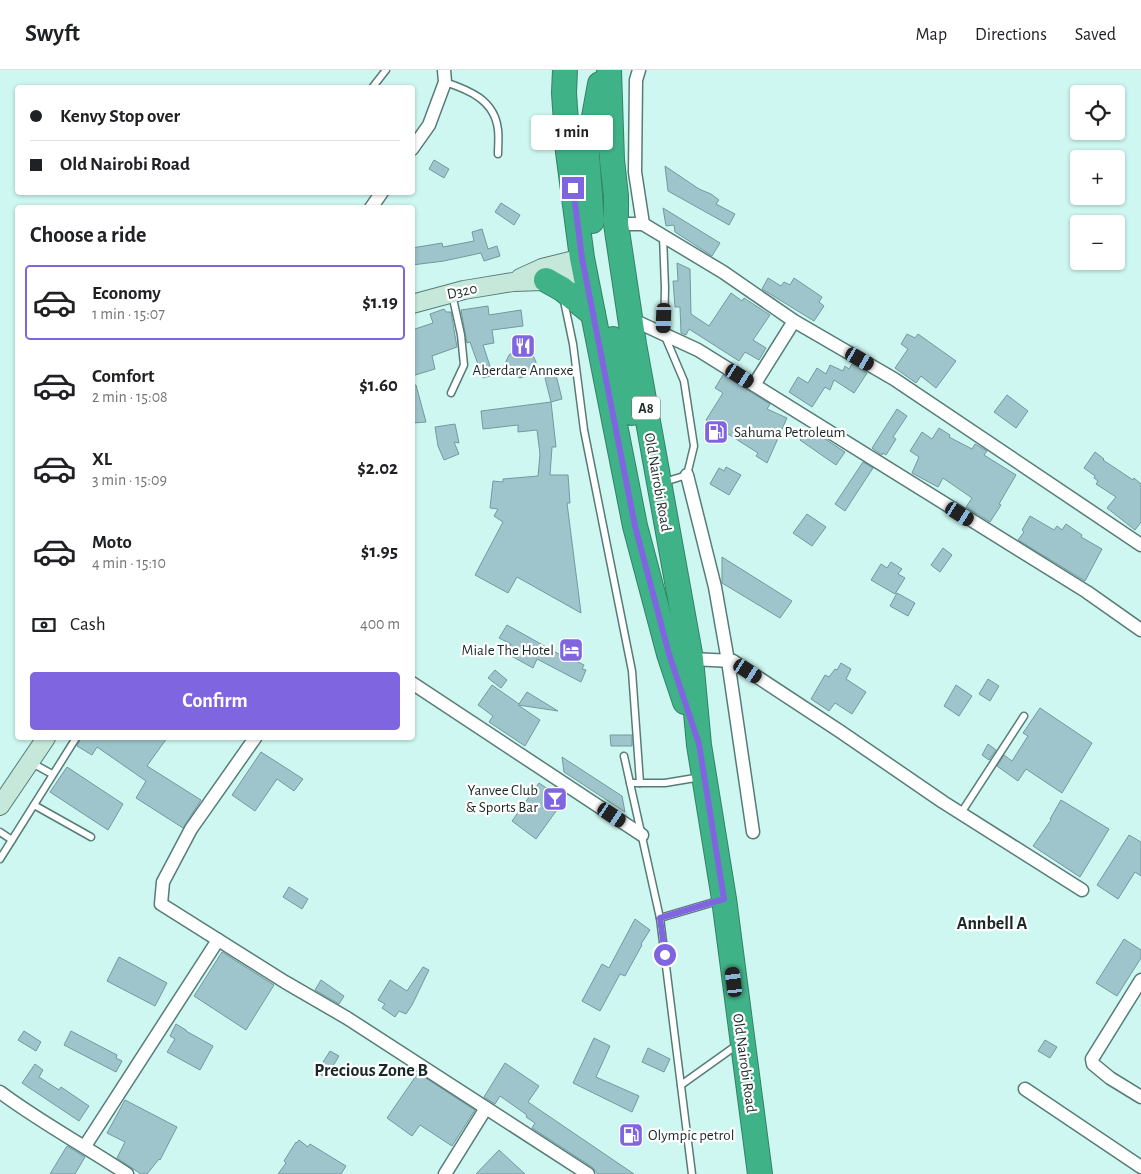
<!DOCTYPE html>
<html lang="en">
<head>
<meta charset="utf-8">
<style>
	body { margin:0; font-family:"Alegreya Sans",sans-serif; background:#f2f2f2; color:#202124; height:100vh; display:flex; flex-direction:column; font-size:19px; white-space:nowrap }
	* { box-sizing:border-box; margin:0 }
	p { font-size:16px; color:#757577 }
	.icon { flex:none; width:28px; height:28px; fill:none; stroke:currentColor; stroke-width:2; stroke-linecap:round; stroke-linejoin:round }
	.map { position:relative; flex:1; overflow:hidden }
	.side { position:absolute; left:15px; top:135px; width:400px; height:535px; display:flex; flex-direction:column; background:#fff; border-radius:5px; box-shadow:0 1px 4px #0004 }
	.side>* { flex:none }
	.top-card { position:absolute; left:15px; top:15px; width:400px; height:110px; border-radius:5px; box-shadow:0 1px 4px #0004; display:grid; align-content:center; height:110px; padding:0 15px; background:#fff }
	.controls { position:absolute; left:1070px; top:15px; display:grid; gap:10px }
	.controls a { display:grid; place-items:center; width:55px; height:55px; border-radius:5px; background:#fff; box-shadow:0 1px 4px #0004; font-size:25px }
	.end { position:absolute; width:22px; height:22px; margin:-11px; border:6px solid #8065e0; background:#fff; box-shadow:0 0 0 2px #fff }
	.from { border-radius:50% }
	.bubble { position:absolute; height:35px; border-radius:5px; background:#fff; box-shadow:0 1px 4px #0004; font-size:16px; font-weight:700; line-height:35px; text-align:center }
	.car { position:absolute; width:15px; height:30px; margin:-15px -8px; border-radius:6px; box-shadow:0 0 4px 1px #0007; background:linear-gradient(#222 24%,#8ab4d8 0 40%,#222 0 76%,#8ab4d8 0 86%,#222 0) }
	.top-card b { display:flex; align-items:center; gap:18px; height:48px; font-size:19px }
	.top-card b+b { border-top:1px solid #e0e0e0 }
	.top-card i { width:12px; height:12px; background:#202124 }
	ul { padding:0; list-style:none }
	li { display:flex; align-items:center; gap:15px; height:75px; margin:0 10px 8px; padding:0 5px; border:2px solid transparent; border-radius:5px }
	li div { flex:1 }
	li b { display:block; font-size:19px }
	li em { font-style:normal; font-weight:700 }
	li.on { border-color:#8065e0 }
	li>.icon { width:45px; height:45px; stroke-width:1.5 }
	h2 { padding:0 15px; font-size:22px; line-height:60px }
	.pay { display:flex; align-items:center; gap:12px; height:55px; padding:0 15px; font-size:19px }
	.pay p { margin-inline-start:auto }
	.primary-button { display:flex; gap:10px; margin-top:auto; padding:10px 15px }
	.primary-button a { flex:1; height:58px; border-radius:5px; background:#8065e0; color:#fff; font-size:20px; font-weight:700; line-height:58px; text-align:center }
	header { display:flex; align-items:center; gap:30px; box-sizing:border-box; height:70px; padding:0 25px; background:#fff; border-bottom:1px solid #e0e0e0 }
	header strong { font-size:24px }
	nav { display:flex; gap:28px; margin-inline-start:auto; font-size:18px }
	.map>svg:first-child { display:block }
	.building { fill:#9ec5cb; stroke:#73999e }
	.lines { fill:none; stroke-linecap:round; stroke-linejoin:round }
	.lane-casing { stroke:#577c77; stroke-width:9 }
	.street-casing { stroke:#577c77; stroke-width:15 }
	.secondary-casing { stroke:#577c77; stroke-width:20 }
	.highway-casing { stroke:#338266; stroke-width:26 }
	.lane { stroke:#fff; stroke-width:6 }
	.street { stroke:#fff; stroke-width:12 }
	.secondary { stroke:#c6e8db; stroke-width:18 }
	.highway { stroke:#40b288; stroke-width:24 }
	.route { stroke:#8065e0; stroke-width:6 }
	.labels { text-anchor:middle; stroke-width:4.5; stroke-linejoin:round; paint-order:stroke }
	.shield { fill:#fff; stroke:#5f6968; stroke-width:1 }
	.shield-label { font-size:14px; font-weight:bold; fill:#1a2927 }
	.street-label { font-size:15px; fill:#1a2927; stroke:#fff }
	.poi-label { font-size:15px; fill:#1a2927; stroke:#fff; text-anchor:start }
	.quarter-label { font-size:18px; font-weight:bold; fill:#1a2927; stroke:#fff }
</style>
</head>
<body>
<header>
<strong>Swyft</strong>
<nav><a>Map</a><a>Directions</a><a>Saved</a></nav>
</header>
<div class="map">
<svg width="1141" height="1104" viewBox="0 0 1141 1104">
	<rect width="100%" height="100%" fill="#cef7f1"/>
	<g class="building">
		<polygon points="434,90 449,99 444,108 429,99"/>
		<polygon points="665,96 699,119 711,124 719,130 716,134 735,144 729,155 668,121"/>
		<polygon points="501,133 520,145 514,155 495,142"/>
		<polygon points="663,138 720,173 712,186 675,162 674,155 666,156"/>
		<polygon points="482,159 488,179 497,176 500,186 484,191 481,183 444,191 412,195 412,178 442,173 443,177 474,171 472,162"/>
		<polygon points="677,193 690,199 691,244 709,256 731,223 742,231 744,228 770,245 753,270 766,278 759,290 745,282 739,291 689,259 686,265 681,263 680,237 675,237 673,211 678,211"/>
		<polygon points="768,208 781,216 784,212 790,215 794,208 822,227 819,232 824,236 814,251 762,219"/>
		<polygon points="488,236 489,245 521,240 523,256 492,260 494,273 483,275 493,305 483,308 470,272 467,273 461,240"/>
		<polygon points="444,239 446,242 451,242 457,277 432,286 435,299 412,306 412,260 433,253 430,244"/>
		<polygon points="907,264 915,268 918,264 956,291 936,318 921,306 916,313 895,298 908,279 901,274"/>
		<polygon points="522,278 532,283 536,292 535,303 520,308 503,298 509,285 517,279"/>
		<polygon points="852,294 867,303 854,323 834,310 830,320 825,317 812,337 789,322 798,307 808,313 817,298 826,304 830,295 843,301 845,296 849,299"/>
		<polygon points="556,305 562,329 551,332 545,308"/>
		<polygon points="723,305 770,334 767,339 787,348 767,393 756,386 758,383 706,350 723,323 715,318"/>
		<polygon points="412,315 416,315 426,352 412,353"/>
		<polygon points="1007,325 1028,341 1016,358 994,342"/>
		<polygon points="551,332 556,377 552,377 550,405 568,405 570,433 567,433 581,543 517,507 508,523 475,505 503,452 494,446 498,439 490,438 493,411 503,412 503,409 538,406 540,384 537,360 518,362 518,355 483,359 481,341"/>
		<polygon points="897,339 907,346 893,367 896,369 886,385 883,383 882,385 872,378"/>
		<polygon points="455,354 459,373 454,372 459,384 444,390 438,376 435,357"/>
		<polygon points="808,358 845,382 836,395 800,370"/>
		<polygon points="939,358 950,365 949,367 972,379 975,374 987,381 984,385 1016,405 999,434 1001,435 990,452 966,437 972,428 943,408 938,417 912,403 919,387 910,381 922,362 932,369"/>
		<polygon points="1095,382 1104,389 1103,390 1133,410 1134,408 1141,414 1141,452 1135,460 1107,438 1116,427 1096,414 1098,411 1094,408 1095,406 1084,398"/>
		<polygon points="863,392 873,398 845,441 835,434"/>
		<polygon points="726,397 741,405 729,425 710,414 719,398 724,401"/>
		<polygon points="807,444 826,457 812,476 793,463"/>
		<polygon points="1030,446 1054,460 1057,456 1062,460 1066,454 1082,465 1081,467 1102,479 1085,511 1018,470 1024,462 1022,460"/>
		<polygon points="943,478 952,485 940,502 931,495"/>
		<polygon points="722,487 792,531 780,548 722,513"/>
		<polygon points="891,492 902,499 898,504 905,508 895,524 871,510 881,494 887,498"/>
		<polygon points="897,523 915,533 908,546 890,536"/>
		<polygon points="507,555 573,592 574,590 584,595 582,599 586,600 581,612 537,589 533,598 506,583 511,574 499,568"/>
		<polygon points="841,593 851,599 846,609 866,622 852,644 835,633 829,641 811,629 825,605 829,607 835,599 837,600"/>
		<polygon points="495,600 507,610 501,618 488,608"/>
		<polygon points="988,609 999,616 990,631 979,624"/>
		<polygon points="492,615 519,634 527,622 558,641 518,635 540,650 525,676 489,652 493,646 478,635"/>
		<polygon points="956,615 972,626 959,646 944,636"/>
		<polygon points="1040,638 1092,673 1062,723 1026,699 1018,711 997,696 1004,685 1012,691 1028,666 1023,663"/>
		<polygon points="610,665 632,665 632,676 611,676"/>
		<polygon points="81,668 167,668 147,696 201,730 183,758 136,728 146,711 97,677 92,685 77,676"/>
		<polygon points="988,674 996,680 989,690 982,685"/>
		<polygon points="261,682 303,709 294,721 277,709 255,741 232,725"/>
		<polygon points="562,687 622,726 625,742 564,702"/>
		<polygon points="67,697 123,734 108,760 50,722"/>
		<polygon points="539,713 564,730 536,769 512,751"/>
		<polygon points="1061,730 1109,759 1080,807 1033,776 1051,750 1050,749"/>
		<polygon points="1129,765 1141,772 1141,806 1135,802 1118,829 1097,815"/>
		<polygon points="289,817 308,829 302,839 283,827"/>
		<polygon points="635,849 650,860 641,874 642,875 625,906 620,904 600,941 582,931 602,894 609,898"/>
		<polygon points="1124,869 1141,880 1141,888 1117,926 1096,913"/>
		<polygon points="222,882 274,915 246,960 194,926"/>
		<polygon points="119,887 167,913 155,936 107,911"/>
		<polygon points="423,897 429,900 412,935 406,944 399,941 395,947 382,938 385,934 378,930 390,910 407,921"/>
		<polygon points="321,910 344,926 339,934 315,920"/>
		<polygon points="176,954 186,960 186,961 213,976 200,1000 167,982 175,969 170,966"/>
		<polygon points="24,961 41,972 36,981 18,970"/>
		<polygon points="71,961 117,985 116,988 122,991 116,1002 64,975"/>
		<polygon points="594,968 610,976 596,1007 639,1026 632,1042 573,1013"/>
		<polygon points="1045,970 1057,977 1050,988 1038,981"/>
		<polygon points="648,978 670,989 664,1002 642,992"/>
		<polygon points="330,981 339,986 326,1008 317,1002"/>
		<polygon points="505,993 539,1016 528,1032 634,1104 598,1104 592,1097 532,1058 535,1053 526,1047 527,1045 500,1026 495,1034 484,1027"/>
		<polygon points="35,994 43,1000 39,1007 59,1020 61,1017 89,1036 79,1051 22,1013"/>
		<polygon points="418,1003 475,1040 452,1076 420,1055 412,1066 387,1048"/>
		<polygon points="125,1030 177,1057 160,1090 159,1089 147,1104 141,1104 117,1088 125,1072 107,1063"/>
		<polygon points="299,1070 308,1077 310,1074 346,1096 341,1104 278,1104 286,1093 284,1091 296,1072 297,1073"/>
		<polygon points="67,1076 85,1087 75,1104 50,1104"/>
		<polygon points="499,1080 525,1104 476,1104"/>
	</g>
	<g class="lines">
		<defs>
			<g id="lane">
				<path d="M445 12C469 20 495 30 498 60 499 67 498 76 498 84"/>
				<polyline points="372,18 386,0"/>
				<polyline points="663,166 665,218 664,264 684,311 694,376 687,405 664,412"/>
				<polyline points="564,231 573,274 584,360 632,601 640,713"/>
				<polyline points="451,323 464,295 461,265 452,224"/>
				<polyline points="624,686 660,848"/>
				<polyline points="32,693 52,704"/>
				<polyline points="630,713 665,713 701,707"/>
				<polyline points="34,735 91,767"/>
				<polyline points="961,743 1024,646"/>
				<polyline points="0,762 12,770"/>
				<polyline points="0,789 76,668"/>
				<polyline points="681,1015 737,975"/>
				<polyline points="692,1104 660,848 721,830"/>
			</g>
			<g id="street">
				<polyline points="639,0 636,10 635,102 643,154"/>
				<polyline points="412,79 429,55 445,12 444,0"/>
				<polyline points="371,138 382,122"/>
				<polyline points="616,154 643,154 723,202 794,251 894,309 1141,475"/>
				<polyline points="631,249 698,280 1087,522 1141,560"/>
				<polyline points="754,315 794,251"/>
				<polyline points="687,405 715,517 728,591 753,762"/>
				<polyline points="691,589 733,591 841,662 943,732 1082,820"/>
				<polyline points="412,613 642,765"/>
				<polyline points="255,668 191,759 163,812 161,834 285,912 347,948 588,1104"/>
				<polyline points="1141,910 1092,989 1093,994 1110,1008 1141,1027"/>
				<polyline points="1025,1019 1141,1097"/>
				<path d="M0 1022C40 1052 85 1076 127 1104"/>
				<polyline points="85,1076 218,870"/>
				<polyline points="445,1104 486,1038"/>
			</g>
			<g id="secondary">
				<polyline points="520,208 542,198 582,188"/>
				<polyline points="412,234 464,220 513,212 544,211 584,202"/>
				<polyline points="0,736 46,668"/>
			</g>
			<g id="highway">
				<polyline points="565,0 564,23 568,82 582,188 635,456 669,584 685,632"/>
				<polyline points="609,0 612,90 616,126 616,154 634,274 691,589 699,675 724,829 760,1104"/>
				<polyline points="592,151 587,85 600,14"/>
				<polyline points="546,210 562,219 593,244"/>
				<polyline points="613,269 632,343"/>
			</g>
		</defs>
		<use href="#lane" class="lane-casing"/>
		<use href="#street" class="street-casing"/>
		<use href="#secondary" class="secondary-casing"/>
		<use href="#highway" class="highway-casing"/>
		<use href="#lane" class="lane"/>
		<use href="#street" class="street"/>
		<use href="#secondary" class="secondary"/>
		<use href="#highway" class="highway"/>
	</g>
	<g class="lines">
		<polyline class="route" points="573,118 582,188 635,456 669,584 699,674 724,829 660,848 665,885"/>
	</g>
	<defs>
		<symbol id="restaurant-square" viewBox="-11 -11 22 22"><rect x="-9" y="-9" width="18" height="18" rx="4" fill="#8065e0" stroke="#fff"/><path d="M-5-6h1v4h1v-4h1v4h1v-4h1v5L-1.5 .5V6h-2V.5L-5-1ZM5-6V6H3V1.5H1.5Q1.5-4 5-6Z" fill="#fff"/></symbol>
		<symbol id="fuel-square" viewBox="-11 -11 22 22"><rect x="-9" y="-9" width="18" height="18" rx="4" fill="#8065e0" stroke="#fff"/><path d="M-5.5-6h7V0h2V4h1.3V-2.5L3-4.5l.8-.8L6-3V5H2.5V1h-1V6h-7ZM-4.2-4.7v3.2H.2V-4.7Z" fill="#fff"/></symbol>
		<symbol id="hotel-square" viewBox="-11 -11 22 22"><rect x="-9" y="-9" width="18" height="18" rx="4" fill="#8065e0" stroke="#fff"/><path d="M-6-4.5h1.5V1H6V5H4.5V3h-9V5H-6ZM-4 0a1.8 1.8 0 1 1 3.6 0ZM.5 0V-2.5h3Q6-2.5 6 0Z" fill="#fff"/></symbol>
		<symbol id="bar-square" viewBox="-11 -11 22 22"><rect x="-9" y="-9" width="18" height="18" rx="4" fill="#8065e0" stroke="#fff"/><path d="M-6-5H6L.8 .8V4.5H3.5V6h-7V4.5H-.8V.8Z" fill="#fff"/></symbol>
	</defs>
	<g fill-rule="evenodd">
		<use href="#restaurant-square" x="509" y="262" width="28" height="28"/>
		<use href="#fuel-square" x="702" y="348" width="28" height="28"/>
		<use href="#hotel-square" x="557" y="566" width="28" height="28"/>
		<use href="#bar-square" x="541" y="715" width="28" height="28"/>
		<use href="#fuel-square" x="617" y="1051" width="28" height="28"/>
	</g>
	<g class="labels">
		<rect class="shield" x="632" y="326.5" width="28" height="23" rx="4"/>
		<g class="shield-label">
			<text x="646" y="343">A8</text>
		</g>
		<g class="street-label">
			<text transform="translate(462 221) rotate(-12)" y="5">D320</text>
			<text transform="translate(658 412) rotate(80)" y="5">Old Nairobi Road</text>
			<text transform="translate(745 993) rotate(82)" y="5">Old Nairobi Road</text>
		</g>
		<g class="poi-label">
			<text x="523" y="305" text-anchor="middle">Aberdare Annexe</text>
			<text x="734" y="367">Sahuma Petroleum</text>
			<text x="554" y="585" text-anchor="end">Miale The Hotel</text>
			<text x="538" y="725" text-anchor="end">Yanvee Club<tspan x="538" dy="17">&amp; Sports Bar</tspan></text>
			<text x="648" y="1070">Olympic petrol</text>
		</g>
		<g class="quarter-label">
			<text x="992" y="859">Annbell A</text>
			<text x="371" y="1006">Precious Zone B</text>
		</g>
	</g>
</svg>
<div class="controls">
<a><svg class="icon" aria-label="locate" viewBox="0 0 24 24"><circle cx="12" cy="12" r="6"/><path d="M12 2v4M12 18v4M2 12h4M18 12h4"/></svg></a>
<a>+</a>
<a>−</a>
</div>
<i class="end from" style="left:665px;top:885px"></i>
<i class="end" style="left:573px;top:118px"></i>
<div class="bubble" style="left:531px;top:45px;width:82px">1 min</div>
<i class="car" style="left:664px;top:248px;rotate:182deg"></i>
<i class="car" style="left:860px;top:289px;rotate:120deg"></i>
<i class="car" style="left:740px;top:306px;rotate:122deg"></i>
<i class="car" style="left:960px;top:444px;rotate:122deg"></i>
<i class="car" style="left:748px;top:601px;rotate:123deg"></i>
<i class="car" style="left:612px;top:745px;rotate:124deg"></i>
<i class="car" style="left:734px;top:912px;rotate:353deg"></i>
<div class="top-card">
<b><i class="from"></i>Kenvy Stop over</b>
<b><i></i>Old Nairobi Road</b>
</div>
<section class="side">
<h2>Choose a ride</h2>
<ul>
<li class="on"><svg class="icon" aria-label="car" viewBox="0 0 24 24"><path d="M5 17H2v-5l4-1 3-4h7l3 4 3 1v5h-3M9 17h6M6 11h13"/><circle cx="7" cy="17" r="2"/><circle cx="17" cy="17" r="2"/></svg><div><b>Economy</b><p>1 min · 15:07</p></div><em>$1.19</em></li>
<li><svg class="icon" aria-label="car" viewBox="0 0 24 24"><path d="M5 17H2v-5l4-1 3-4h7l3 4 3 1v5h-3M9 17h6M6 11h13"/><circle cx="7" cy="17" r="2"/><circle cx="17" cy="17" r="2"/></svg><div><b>Comfort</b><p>2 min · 15:08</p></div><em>$1.60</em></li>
<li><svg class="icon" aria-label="car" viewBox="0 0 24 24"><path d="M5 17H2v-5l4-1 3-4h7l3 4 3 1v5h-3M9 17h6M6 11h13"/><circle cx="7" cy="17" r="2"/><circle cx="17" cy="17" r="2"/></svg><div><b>XL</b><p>3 min · 15:09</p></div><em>$2.02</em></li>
<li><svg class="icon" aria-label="car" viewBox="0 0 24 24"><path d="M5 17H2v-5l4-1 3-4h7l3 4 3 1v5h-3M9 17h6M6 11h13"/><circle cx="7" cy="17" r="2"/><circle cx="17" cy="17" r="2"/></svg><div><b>Moto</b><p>4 min · 15:10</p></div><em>$1.95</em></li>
</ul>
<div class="pay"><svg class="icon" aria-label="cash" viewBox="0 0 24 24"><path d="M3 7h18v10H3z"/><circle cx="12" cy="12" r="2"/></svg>Cash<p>400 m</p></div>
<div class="primary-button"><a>Confirm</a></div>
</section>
</div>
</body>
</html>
